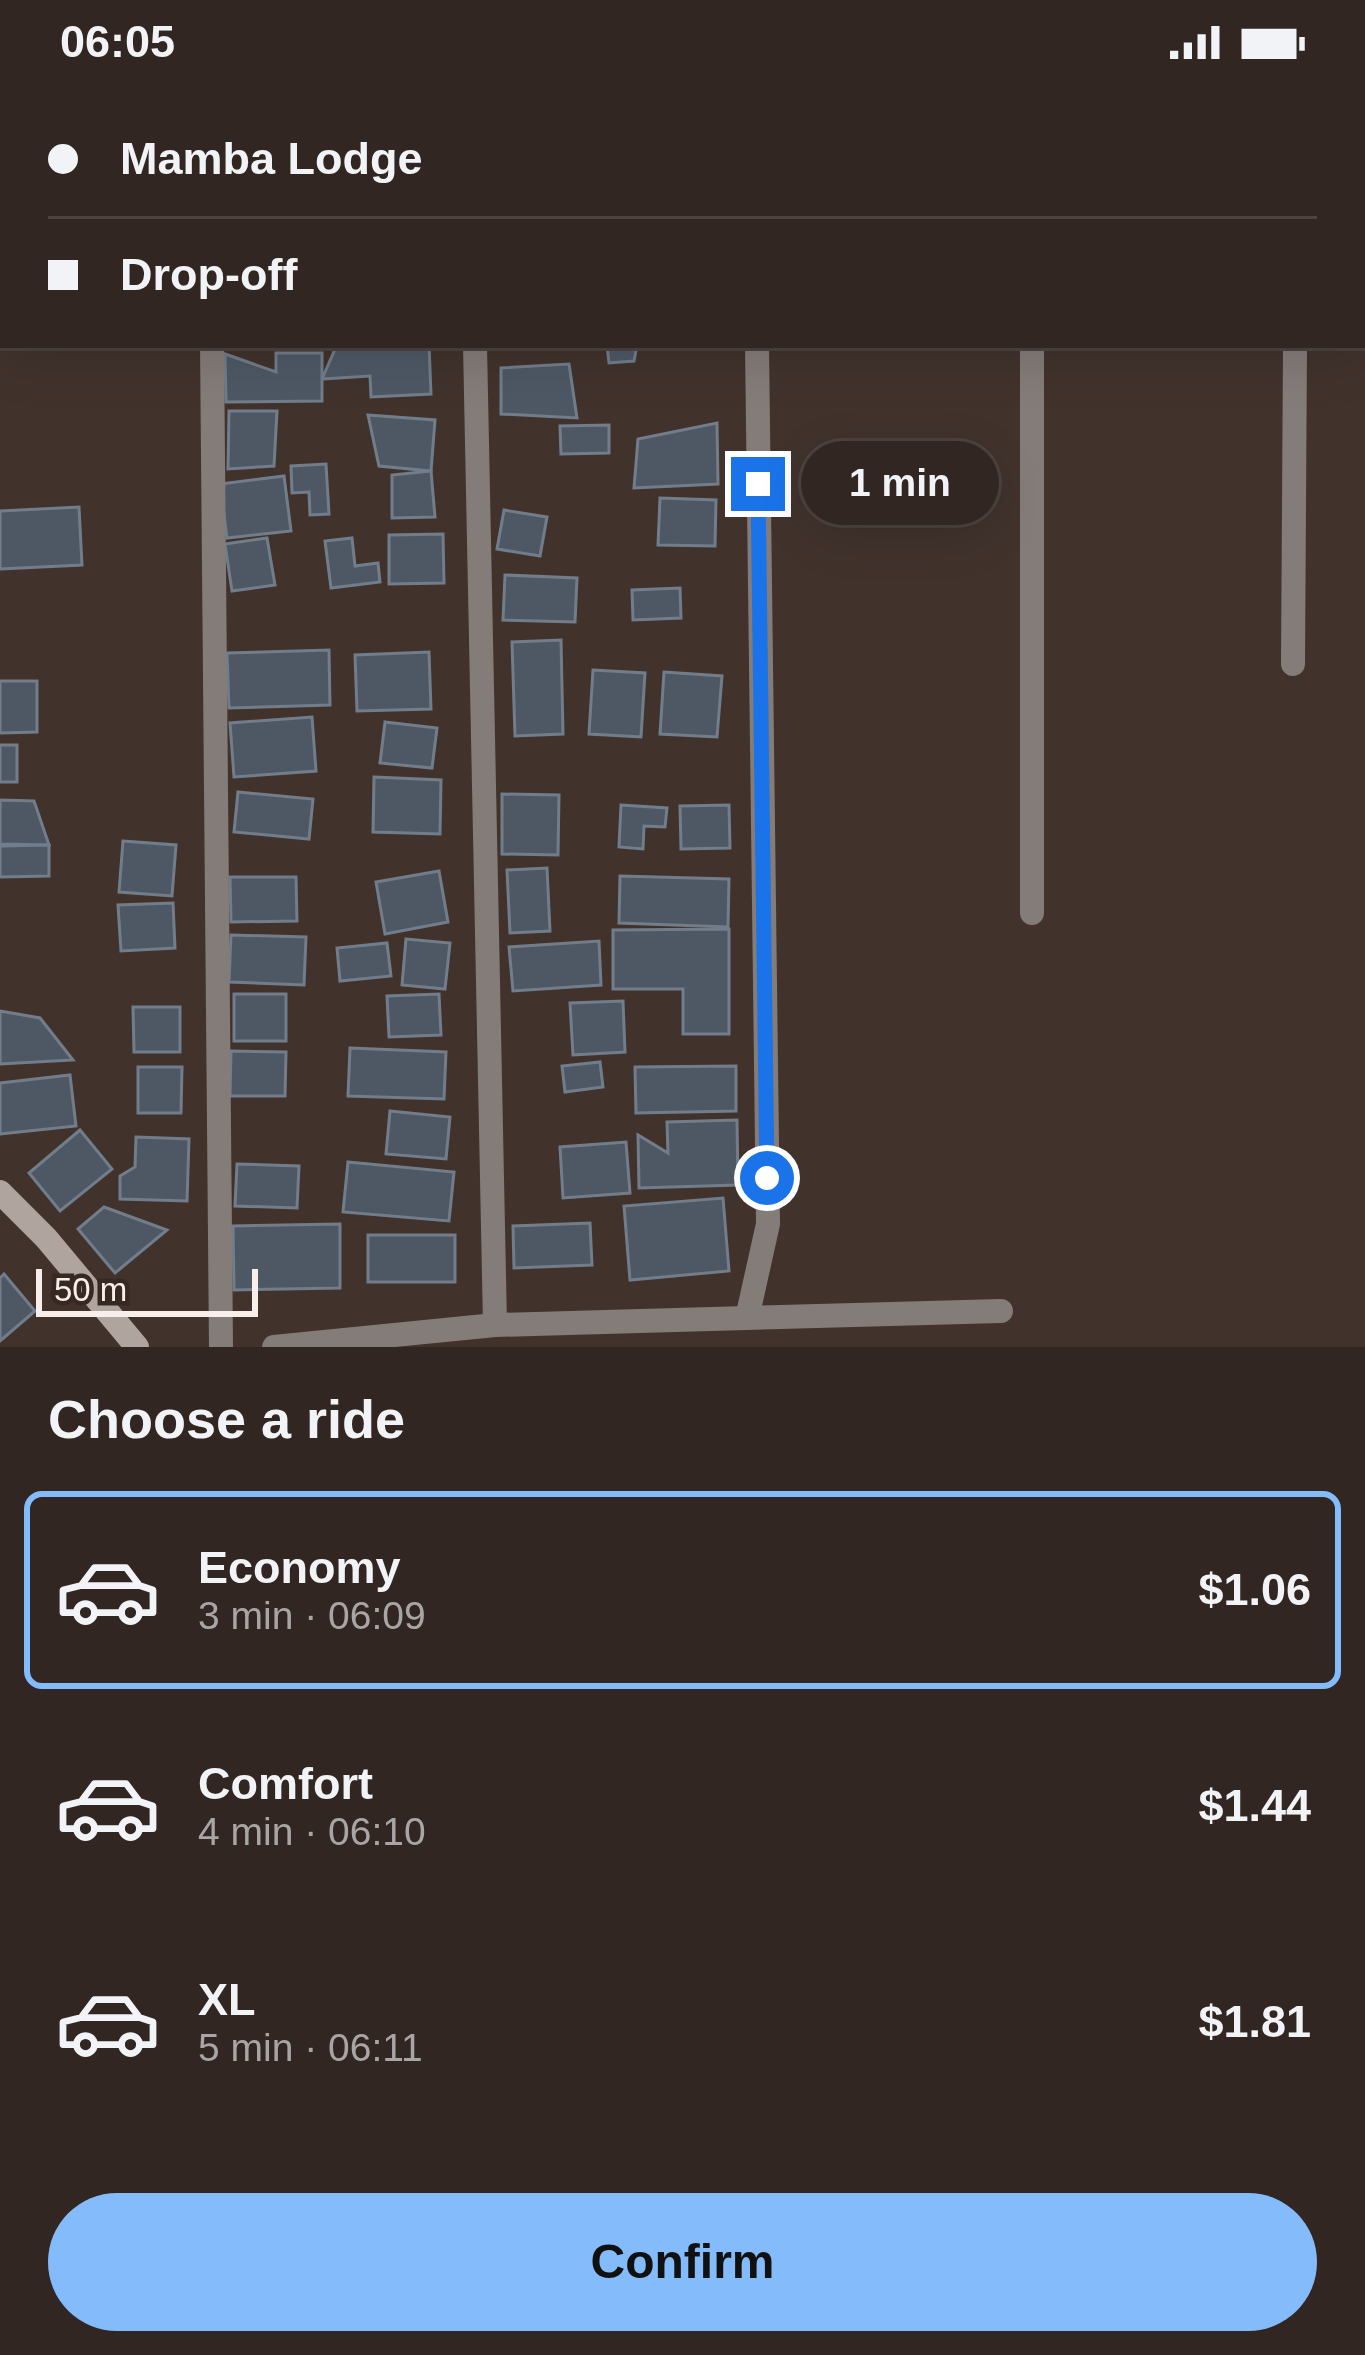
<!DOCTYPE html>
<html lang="en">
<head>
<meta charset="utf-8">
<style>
	body { margin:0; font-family:Arial,sans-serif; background:#3d322e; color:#f1f3f6; height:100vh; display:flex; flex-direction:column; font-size:45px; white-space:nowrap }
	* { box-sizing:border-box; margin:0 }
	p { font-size:39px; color:#a8a5a5 }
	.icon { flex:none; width:66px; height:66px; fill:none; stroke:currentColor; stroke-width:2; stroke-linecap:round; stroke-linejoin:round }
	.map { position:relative; height:1263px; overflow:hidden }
	.drawer { display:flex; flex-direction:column; background:#312621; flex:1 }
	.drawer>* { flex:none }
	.banner { position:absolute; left:0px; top:0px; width:1365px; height:264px; box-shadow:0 12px 48px #0002,0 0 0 3px #4c433f; display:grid; align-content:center; height:264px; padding:0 48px; background:#312621 }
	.scale { position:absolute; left:36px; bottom:30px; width:222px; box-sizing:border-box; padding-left:12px; border:6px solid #f8eeea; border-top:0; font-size:33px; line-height:42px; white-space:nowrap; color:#f8eeea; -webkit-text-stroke:9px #372822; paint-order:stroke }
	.end { position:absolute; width:54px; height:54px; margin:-27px; border:15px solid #1a73e8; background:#fff; box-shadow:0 0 0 6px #fff }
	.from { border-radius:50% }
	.bubble { position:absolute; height:84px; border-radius:42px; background:#312621; box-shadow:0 12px 48px #0002,0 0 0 3px #4c433f; font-size:39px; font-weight:700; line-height:84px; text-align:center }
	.banner b { display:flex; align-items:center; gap:42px; height:114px; font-size:45px }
	.banner b+b { border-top:3px solid #4c433f }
	.banner i { width:30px; height:30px; background:#f1f3f6 }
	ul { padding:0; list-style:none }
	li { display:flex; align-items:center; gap:36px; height:198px; margin:0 24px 18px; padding:0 24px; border:6px solid transparent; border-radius:18px }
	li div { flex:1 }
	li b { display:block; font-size:45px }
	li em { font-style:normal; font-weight:700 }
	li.active { border-color:#84bcfb }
	li>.icon { width:108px; height:108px; stroke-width:1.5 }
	h2 { padding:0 48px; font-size:54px; line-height:144px }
	.button { display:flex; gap:24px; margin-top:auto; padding:24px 48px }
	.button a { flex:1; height:138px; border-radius:72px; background:#84bcfb; color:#111; font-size:48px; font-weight:700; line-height:138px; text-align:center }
	.status { display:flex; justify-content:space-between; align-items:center; height:84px; padding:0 60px; background:#312621; direction:ltr }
	.status svg { height:33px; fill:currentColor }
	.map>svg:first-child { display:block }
	.building { fill:#4e5865; stroke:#727d8b; stroke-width:3 }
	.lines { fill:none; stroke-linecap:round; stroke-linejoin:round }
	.street { stroke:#847c79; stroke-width:24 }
	.secondary { stroke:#b0a49e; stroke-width:24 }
	.route { stroke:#1a73e8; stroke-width:15 }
</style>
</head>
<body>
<div class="status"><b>06:05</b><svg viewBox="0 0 49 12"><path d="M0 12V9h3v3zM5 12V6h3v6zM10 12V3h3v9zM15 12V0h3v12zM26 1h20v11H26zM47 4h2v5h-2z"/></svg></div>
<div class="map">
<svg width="1365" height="1263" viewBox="0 0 1365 1263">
	<rect width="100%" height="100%" fill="#41322c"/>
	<g class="building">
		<polygon points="429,261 431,310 371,313 370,292 322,295 336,263"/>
		<polygon points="607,261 637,261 634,277 609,279"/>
		<polygon points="276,269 322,269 322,317 226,318 225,270 276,288"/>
		<polygon points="569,280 577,334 501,330 501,284"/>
		<polygon points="229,327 277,327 274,382 228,385"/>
		<polygon points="368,331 435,336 431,387 379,382"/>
		<polygon points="717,339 718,400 634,404 638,355"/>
		<polygon points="609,341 609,369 561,370 560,342"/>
		<polygon points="326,380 329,430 310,431 309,408 292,409 291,382"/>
		<polygon points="431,387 435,433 392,434 392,391"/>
		<polygon points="284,392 291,447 227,454 220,400"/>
		<polygon points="660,414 716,416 715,462 658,461"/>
		<polygon points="79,423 82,481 0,485 0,427"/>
		<polygon points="504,426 547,433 540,472 497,465"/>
		<polygon points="443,450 444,499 389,500 389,451"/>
		<polygon points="267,454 275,501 232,507 225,460"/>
		<polygon points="352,454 355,482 378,479 380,498 331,504 325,457"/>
		<polygon points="505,491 577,494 575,538 503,536"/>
		<polygon points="680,504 681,534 633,536 632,506"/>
		<polygon points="561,556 563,650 515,652 512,558"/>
		<polygon points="329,566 330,621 229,624 227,569"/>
		<polygon points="429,568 431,625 357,627 355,571"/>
		<polygon points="593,586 645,589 641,653 589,650"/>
		<polygon points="664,588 722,592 717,653 660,650"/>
		<polygon points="0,597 37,597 37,648 0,649"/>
		<polygon points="312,633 316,687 234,693 230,639"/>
		<polygon points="385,638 437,644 432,684 380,679"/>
		<rect x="0" y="661" width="17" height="37"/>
		<polygon points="374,693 441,696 440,750 373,748"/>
		<polygon points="238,708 313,715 309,755 234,748"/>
		<polygon points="502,710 559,711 558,771 502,770"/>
		<polygon points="0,716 34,717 49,761 0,760"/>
		<polygon points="621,721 667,724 665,743 644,742 643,765 619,763"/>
		<polygon points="729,721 730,764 681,765 680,722"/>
		<polygon points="123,757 176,761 172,812 119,808"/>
		<polygon points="49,761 49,792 0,793 0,762"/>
		<polygon points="547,784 550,847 510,849 507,786"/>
		<polygon points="439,787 448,838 385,850 376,798"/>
		<polygon points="620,792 729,795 728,843 619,839"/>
		<polygon points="230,793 296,793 297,837 231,838"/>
		<polygon points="173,819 175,864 121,867 118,821"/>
		<polygon points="729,845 729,950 683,950 683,905 613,905 613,846"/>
		<polygon points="231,851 306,853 304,901 229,898"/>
		<polygon points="406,855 450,859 445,905 402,901"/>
		<polygon points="599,857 601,901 513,907 509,863"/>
		<polygon points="387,859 391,892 340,897 337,864"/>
		<rect x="234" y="910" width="52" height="47"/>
		<polygon points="439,910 441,951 389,953 387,912"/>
		<polygon points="623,917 625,968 573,971 570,919"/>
		<polygon points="133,923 180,923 180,968 134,968"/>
		<polygon points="0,927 40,934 73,976 0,980"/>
		<polygon points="350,964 446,968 444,1015 348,1012"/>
		<polygon points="231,967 286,968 285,1012 230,1012"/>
		<polygon points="600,978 603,1003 565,1008 562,982"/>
		<polygon points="736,982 736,1027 636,1029 635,983"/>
		<polygon points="138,983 182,983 181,1029 138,1029"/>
		<polygon points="70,991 76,1042 0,1050 0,999"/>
		<polygon points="390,1027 450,1033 446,1075 386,1070"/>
		<polygon points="737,1036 738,1101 639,1104 638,1051 668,1069 667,1038"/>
		<polygon points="80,1046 112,1085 60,1127 29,1089"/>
		<polygon points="136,1053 189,1055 187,1117 120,1115 120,1092 135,1083"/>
		<polygon points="626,1058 630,1109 563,1114 560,1063"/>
		<polygon points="348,1078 454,1088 449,1137 343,1128"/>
		<polygon points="237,1080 299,1082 297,1124 235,1122"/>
		<polygon points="723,1114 729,1187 630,1196 624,1122"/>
		<polygon points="104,1123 167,1146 115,1189 78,1145"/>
		<polygon points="590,1139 592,1181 514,1184 513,1142"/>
		<polygon points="340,1140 340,1204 234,1206 233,1142"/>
		<rect x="368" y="1151" width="87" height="47"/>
		<polygon points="4,1190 35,1227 0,1257 0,1194"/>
	</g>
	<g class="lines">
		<g class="street">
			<polyline points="210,0 210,3"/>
			<polyline points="470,0 470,3"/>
			<polyline points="753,0 753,3"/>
			<polyline points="1032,0 1032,3"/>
			<polyline points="1296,3 1296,0"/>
			<polyline points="212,261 221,1263"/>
			<polyline points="475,261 495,1241"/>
			<polyline points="1032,261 1032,829"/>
			<polyline points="1293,580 1295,261"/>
			<polyline points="747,1234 768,1140 757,261"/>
			<polyline points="274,1263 495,1241 1001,1227"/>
		</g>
		<polyline class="secondary" points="0,1108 46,1154 137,1263"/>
	</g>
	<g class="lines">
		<polyline class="route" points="758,400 767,1094"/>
	</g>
</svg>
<div class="scale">50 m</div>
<i class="end from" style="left:767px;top:1094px"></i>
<i class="end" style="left:758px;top:400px"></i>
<div class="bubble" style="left:801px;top:357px;width:198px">1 min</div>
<div class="banner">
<b><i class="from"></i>Mamba Lodge</b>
<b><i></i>Drop-off</b>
</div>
</div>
<section class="drawer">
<h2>Choose a ride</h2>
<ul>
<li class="active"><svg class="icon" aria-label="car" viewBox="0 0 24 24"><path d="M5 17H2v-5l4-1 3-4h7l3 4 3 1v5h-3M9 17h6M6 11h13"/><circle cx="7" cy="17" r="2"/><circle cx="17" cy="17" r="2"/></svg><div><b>Economy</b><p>3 min · 06:09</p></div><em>$1.06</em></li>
<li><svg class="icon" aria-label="car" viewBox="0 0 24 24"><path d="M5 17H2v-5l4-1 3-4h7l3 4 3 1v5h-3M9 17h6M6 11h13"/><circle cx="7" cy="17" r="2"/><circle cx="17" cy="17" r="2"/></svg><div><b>Comfort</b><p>4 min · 06:10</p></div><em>$1.44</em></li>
<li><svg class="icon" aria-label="car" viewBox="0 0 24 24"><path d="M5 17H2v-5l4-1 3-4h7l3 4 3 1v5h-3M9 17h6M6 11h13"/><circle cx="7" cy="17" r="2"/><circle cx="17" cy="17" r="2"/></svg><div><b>XL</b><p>5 min · 06:11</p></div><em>$1.81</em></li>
</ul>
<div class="button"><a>Confirm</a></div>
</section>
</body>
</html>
